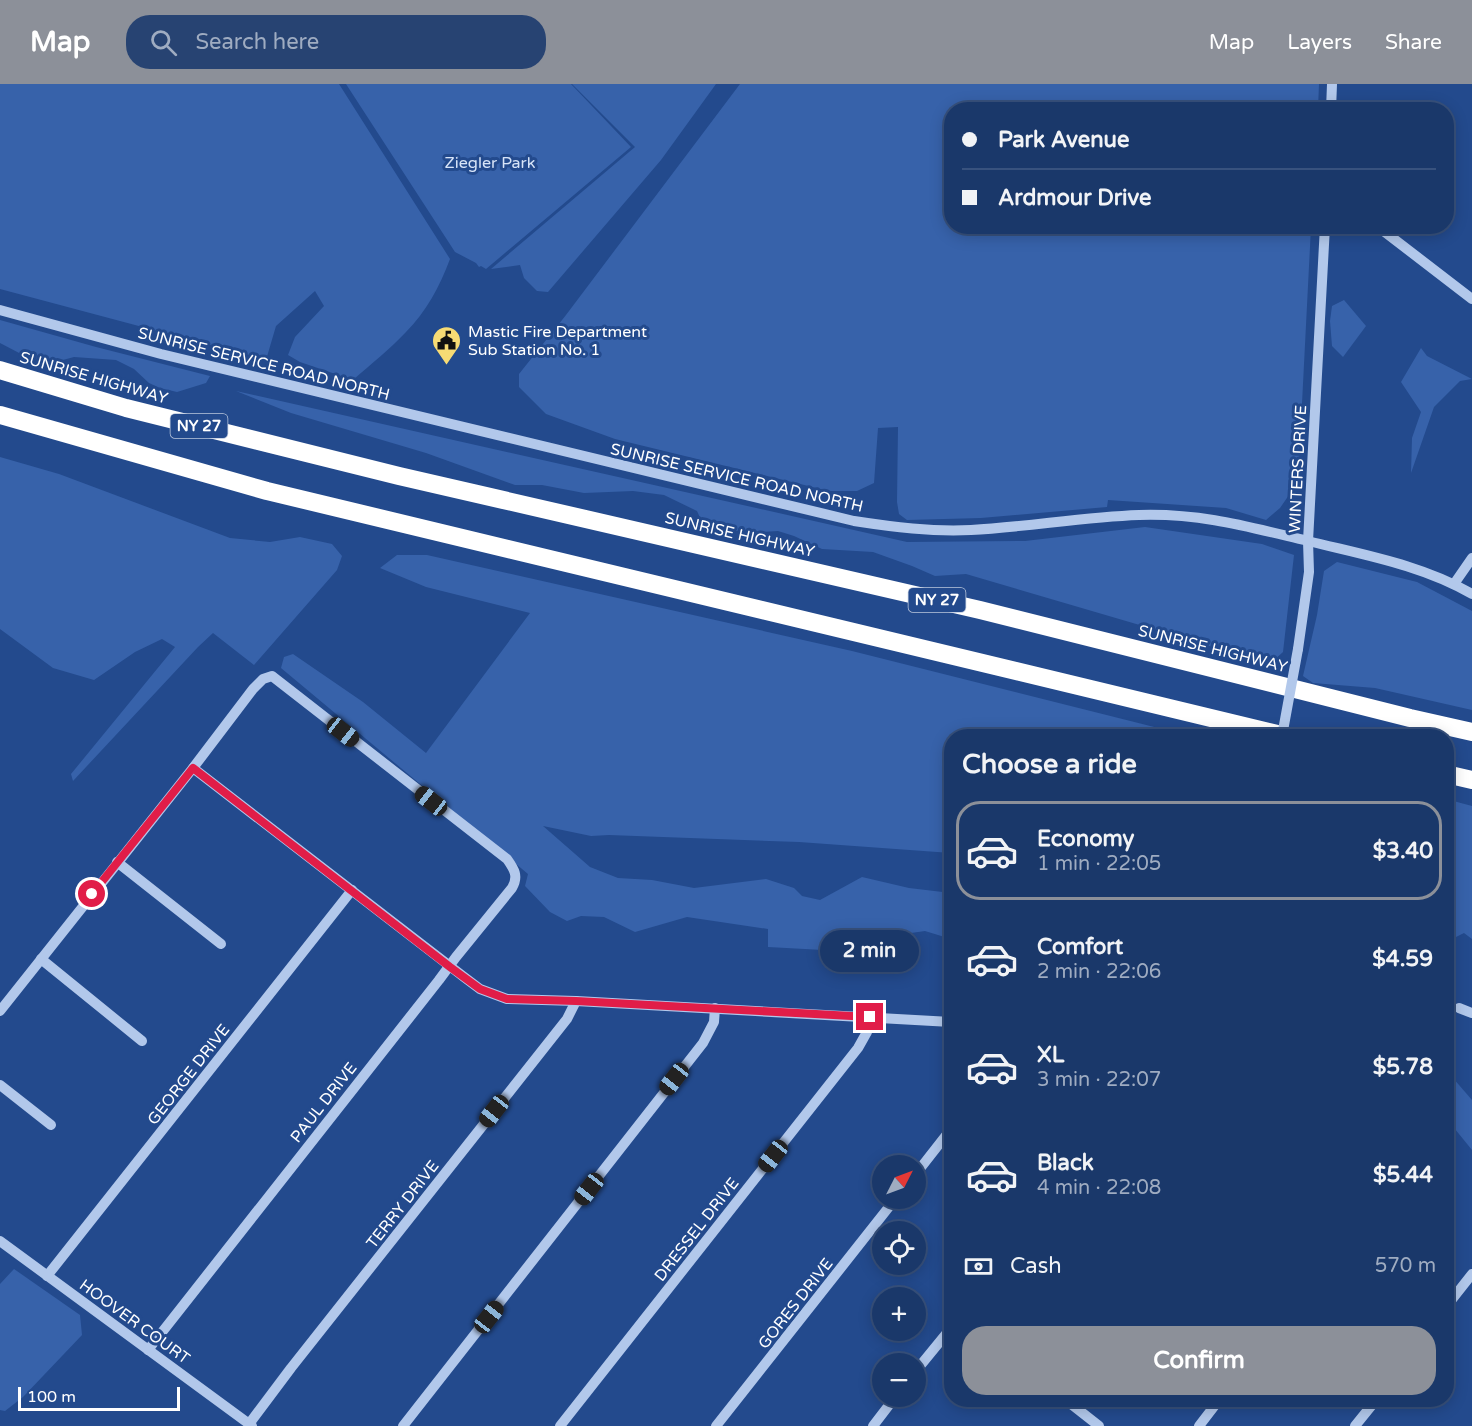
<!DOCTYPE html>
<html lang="en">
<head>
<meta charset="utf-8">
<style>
	body { margin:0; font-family:"Varela Round",sans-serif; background:#274372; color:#f1f3f6; height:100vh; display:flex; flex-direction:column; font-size:22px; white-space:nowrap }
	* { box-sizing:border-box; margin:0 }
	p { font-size:20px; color:#9facc1 }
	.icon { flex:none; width:33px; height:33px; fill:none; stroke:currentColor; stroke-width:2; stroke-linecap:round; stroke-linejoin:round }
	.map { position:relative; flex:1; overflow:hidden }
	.side { position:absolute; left:944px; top:645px; width:510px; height:678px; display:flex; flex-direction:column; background:#1a386a; border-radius:24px; box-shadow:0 3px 15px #0003,0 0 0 2px #38527e }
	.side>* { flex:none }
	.guide { position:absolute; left:944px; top:18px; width:510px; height:132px; border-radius:24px; box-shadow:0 3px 15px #0003,0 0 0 2px #38527e; display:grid; align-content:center; height:132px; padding:0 18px; background:#1a386a }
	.needle { width:39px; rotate:48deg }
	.buttons { position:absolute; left:872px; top:1071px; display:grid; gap:12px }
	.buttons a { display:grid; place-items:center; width:54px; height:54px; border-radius:50%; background:#1a386a; box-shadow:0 3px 15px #0003,0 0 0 2px #38527e; font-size:30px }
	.scale { position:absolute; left:18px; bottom:15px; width:162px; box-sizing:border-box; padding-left:6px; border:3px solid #fff; border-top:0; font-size:16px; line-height:21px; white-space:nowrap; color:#fff; -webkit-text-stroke:4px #234a8d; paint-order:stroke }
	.end { position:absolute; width:27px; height:27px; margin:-14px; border:8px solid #e11d48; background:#fff; box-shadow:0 0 0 3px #fff }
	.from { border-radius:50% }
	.bubble { position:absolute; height:42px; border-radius:21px; background:#1a386a; box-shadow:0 3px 15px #0003,0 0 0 2px #38527e; font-size:20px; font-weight:700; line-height:42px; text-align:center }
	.car { position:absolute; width:18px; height:36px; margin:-18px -9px; border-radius:8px; box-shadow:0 0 4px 2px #0007; background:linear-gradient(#222 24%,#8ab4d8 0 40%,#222 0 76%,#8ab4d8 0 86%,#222 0) }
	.guide b { display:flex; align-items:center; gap:21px; height:57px; font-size:22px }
	.guide b+b { border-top:2px solid #38527e }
	.guide i { width:15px; height:15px; background:#f1f3f6 }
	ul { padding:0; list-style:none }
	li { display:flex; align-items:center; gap:18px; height:99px; margin:0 12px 9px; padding:0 6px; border:3px solid transparent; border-radius:24px }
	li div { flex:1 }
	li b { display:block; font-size:22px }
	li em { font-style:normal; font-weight:700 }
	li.on { border-color:#8c9099 }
	li>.icon { width:54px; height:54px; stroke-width:1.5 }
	h2 { padding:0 18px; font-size:27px; line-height:72px }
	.pay { display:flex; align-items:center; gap:15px; height:66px; padding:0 18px; font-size:22px }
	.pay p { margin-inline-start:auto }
	.primary-button { display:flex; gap:12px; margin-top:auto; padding:12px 18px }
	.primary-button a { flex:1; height:69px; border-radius:24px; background:#8c9099; color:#fff; font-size:24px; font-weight:700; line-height:69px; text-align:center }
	header { display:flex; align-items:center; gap:36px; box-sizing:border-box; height:84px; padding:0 30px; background:#8c9099; color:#fff }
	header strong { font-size:28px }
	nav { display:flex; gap:33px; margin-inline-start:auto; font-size:21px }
	.search { width:420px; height:54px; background:#274372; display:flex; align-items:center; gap:15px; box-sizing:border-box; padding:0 21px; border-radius:24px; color:#9facc1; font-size:22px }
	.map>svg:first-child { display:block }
	.green { fill:#3762aa }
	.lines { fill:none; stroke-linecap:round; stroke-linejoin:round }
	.minor { stroke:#b2c8eb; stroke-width:10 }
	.highway { stroke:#fff; stroke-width:18 }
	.minor-bridge { stroke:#b2c8eb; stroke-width:10 }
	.route { stroke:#e11d48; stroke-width:8 }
	.labels { text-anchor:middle; stroke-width:6; stroke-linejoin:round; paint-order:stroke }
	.shield { fill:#234a8d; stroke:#bdc9dd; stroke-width:1.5 }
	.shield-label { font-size:15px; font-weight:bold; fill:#fff }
	.park-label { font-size:16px; fill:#d7e4f8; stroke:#234a8d }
	.poi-label { font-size:16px; fill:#fff; stroke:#234a8d; text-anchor:start }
	.street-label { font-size:16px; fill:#fff; stroke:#234a8d }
</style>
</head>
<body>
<header>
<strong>Map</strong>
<div class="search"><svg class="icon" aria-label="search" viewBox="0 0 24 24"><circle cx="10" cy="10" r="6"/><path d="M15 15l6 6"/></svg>Search here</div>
<nav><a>Map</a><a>Layers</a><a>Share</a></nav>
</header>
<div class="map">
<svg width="1472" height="1342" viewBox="0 0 1472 1342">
	<rect width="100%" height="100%" fill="#234a8d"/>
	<g class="green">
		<path d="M0 0H339L450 175C440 202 426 228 406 248 390 265 371 280 353 296L300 278 288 271 295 253 324 222 315 207 276 242 266 276 0 205Z"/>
		<polygon points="346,0 571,0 631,63 486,185 481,182 479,183 476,179 455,168"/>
		<polygon points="572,0 716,0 661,76 548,208 537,207 524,194 520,181 491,185 635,63"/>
		<polygon points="740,0 1319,0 1318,25 951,26 951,142 1311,143 1298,398 1280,424 1266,436 1226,424 1108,416 1107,423 981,434 907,436 899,430 897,418 898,343 878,344 874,399 857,407 829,407 615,355 546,330 519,303 519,290 566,231"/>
		<polygon points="1344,216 1366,242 1343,273 1332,262 1330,237 1332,222"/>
		<polygon points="0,236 96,263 210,292 206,299 177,308 160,304 149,299 134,285 116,276 74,273 48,280 23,271 0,259"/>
		<polygon points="1421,264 1427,272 1472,295 1460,297 1434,323 1411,389 1412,354 1421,328 1401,298"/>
		<polygon points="236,307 907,458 1025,457 1145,443 1262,460 1294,471 1283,568 1272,578 1253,577 1201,559 966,490 935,492 912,482 873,468 822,465 794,452 778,447 745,449 702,438 697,427 664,411 633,407 584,409 542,401 515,401 426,369 291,329"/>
		<polygon points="0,373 59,390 230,454 270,458 300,453 332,460 342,472 337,486 254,581 213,549 198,563 73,697 71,690 175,563 162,555 135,568 94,596 53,584 0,545"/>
		<polygon points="397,471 427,471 852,567 1190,652 951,652 951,769 799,758 609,751 591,752 543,742 590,783 618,794 652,796 694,804 766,795 794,804 802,812 820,816 862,793 909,804 951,809 951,855 925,847 863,856 823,866 768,863 768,845 687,833 635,848 604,833 581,832 567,837 550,828 525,802 528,790 281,584 284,573 293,570 363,618 426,669 530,529 426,503 380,484"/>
		<polygon points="1337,478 1417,498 1472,527 1472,626 1375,604 1313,599 1303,592 1317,531 1324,487"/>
		<polygon points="1446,715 1472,722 1472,855 1464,849 1446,858"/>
		<polygon points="1446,986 1472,1016 1472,1066 1446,1034"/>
		<polygon points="14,1185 80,1231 82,1251 23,1313 5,1327 0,1326 0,1200"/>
	</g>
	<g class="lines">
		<g class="minor">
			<polyline points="1331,26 1332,0"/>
			<polyline points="1377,142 1472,215"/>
			<path d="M0 226 161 270 854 437C893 443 932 448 971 446 1027 443 1083 433 1139 431 1201 429 1249 443 1308 457 1364 471 1422 481 1472 510"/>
			<polyline points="1454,500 1472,474"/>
			<polyline points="1298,565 1309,488 1308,457 1325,142"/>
			<polyline points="193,684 464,893 480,905 507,915 576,917 951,938"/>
			<polyline points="117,778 221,860"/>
			<polyline points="41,875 142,957"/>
			<polyline points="1459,924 1472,929"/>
			<path d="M0 927 193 684 253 605 263 595 272 592 507 775C514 785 519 792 512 804L456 873 439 896 148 1266"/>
			<polyline points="0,1001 51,1041"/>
			<polyline points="915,1091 951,1045"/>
			<polyline points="0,1157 252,1342"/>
			<polyline points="47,1192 352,806"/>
			<polyline points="1446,1223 1472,1190"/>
			<polyline points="915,1288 951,1244"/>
			<polyline points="1066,1316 1099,1342"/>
			<polyline points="249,1340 291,1284 567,935 576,917"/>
			<polyline points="403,1342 703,959 714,938 715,924"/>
			<polyline points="560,1342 858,964 867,948 870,933"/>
			<polyline points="716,1342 896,1114"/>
			<polyline points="873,1342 896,1312"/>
			<polyline points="1199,1342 1219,1316"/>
			<polyline points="1355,1342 1376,1316"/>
		</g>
		<g class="highway">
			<polyline points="0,286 126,324 399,392 980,526 1410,634 1472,648"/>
			<polyline points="0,331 267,407 1286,652"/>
			<polyline points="1446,690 1472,696"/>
		</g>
		<polyline class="minor-bridge" points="1282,652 1298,565"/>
	</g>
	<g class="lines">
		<polyline class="route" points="92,810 193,684 450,883 480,905 507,915 576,917 870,933"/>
	</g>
	<defs>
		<symbol id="civic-pin" viewBox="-11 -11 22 30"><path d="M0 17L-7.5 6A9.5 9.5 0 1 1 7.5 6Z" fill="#f7db74" stroke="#234a8d"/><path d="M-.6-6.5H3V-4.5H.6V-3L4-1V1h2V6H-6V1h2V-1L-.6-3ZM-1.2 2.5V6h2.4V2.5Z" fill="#111"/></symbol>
	</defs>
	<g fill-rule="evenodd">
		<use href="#civic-pin" x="430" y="240" width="33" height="45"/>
	</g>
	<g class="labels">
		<g class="shield">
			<rect x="170.5" y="330" width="57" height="24" rx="4.5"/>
			<rect x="908.5" y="504" width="57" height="24" rx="4.5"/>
		</g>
		<g class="shield-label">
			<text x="199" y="347">NY 27</text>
			<text x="937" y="521">NY 27</text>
		</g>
		<g class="park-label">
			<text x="490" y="84">Ziegler Park</text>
		</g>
		<g class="poi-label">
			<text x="468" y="253">Mastic Fire Department<tspan x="468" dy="18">Sub Station No. 1</tspan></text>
		</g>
		<g class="street-label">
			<text transform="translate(264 279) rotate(14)" y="6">SUNRISE SERVICE ROAD NORTH</text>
			<text transform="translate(94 293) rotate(16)" y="6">SUNRISE HIGHWAY</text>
			<text transform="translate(1297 385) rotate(-87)" y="6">WINTERS DRIVE</text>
			<text transform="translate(737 393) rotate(13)" y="6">SUNRISE SERVICE ROAD NORTH</text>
			<text transform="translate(740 450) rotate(13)" y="6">SUNRISE HIGHWAY</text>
			<text transform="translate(1213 564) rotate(14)" y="6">SUNRISE HIGHWAY</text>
			<text transform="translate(188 990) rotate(-52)" y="6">GEORGE DRIVE</text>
			<text transform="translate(323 1018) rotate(-52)" y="6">PAUL DRIVE</text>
			<text transform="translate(402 1120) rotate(-52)" y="6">TERRY DRIVE</text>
			<text transform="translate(696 1145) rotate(-52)" y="6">DRESSEL DRIVE</text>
			<text transform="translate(795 1219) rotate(-52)" y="6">GORES DRIVE</text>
			<text transform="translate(135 1237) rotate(36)" y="6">HOOVER COURT</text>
		</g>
	</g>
</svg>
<div class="buttons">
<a><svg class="needle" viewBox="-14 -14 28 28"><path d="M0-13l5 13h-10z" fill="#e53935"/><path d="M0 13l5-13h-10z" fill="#9facc1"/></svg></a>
<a><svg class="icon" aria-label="locate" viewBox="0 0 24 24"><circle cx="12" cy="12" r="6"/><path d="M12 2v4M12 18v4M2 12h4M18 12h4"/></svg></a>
<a>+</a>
<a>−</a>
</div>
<div class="scale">100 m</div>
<i class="end from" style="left:92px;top:810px"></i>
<i class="end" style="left:870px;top:933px"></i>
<div class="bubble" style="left:820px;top:846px;width:99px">2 min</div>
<i class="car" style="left:343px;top:648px;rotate:128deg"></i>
<i class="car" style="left:431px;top:717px;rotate:308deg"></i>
<i class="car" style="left:674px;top:995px;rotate:218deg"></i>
<i class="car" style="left:494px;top:1027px;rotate:218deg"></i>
<i class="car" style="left:773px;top:1072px;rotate:218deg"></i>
<i class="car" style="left:589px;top:1105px;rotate:218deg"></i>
<i class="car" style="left:489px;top:1233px;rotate:38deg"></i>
<div class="guide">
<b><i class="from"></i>Park Avenue</b>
<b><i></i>Ardmour Drive</b>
</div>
<section class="side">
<h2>Choose a ride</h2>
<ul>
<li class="on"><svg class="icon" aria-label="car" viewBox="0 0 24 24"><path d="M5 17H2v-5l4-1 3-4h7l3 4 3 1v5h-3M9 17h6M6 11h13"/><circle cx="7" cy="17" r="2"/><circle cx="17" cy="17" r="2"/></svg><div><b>Economy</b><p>1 min · 22:05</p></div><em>$3.40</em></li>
<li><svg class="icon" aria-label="car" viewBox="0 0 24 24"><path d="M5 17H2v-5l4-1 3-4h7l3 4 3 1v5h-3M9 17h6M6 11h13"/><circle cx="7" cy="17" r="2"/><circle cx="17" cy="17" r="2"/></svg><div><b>Comfort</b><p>2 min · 22:06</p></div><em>$4.59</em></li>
<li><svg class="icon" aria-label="car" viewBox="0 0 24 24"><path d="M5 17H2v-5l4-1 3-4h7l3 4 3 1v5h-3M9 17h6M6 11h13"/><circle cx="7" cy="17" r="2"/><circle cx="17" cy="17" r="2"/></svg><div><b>XL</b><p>3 min · 22:07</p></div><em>$5.78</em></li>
<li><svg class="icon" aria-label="car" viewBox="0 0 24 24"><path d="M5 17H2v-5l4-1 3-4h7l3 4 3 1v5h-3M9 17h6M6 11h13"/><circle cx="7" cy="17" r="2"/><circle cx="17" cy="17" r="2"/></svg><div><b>Black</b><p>4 min · 22:08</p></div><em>$5.44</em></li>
</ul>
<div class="pay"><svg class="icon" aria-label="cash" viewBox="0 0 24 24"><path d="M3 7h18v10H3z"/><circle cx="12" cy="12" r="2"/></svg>Cash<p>570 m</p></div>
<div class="primary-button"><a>Confirm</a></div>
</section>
</div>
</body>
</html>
